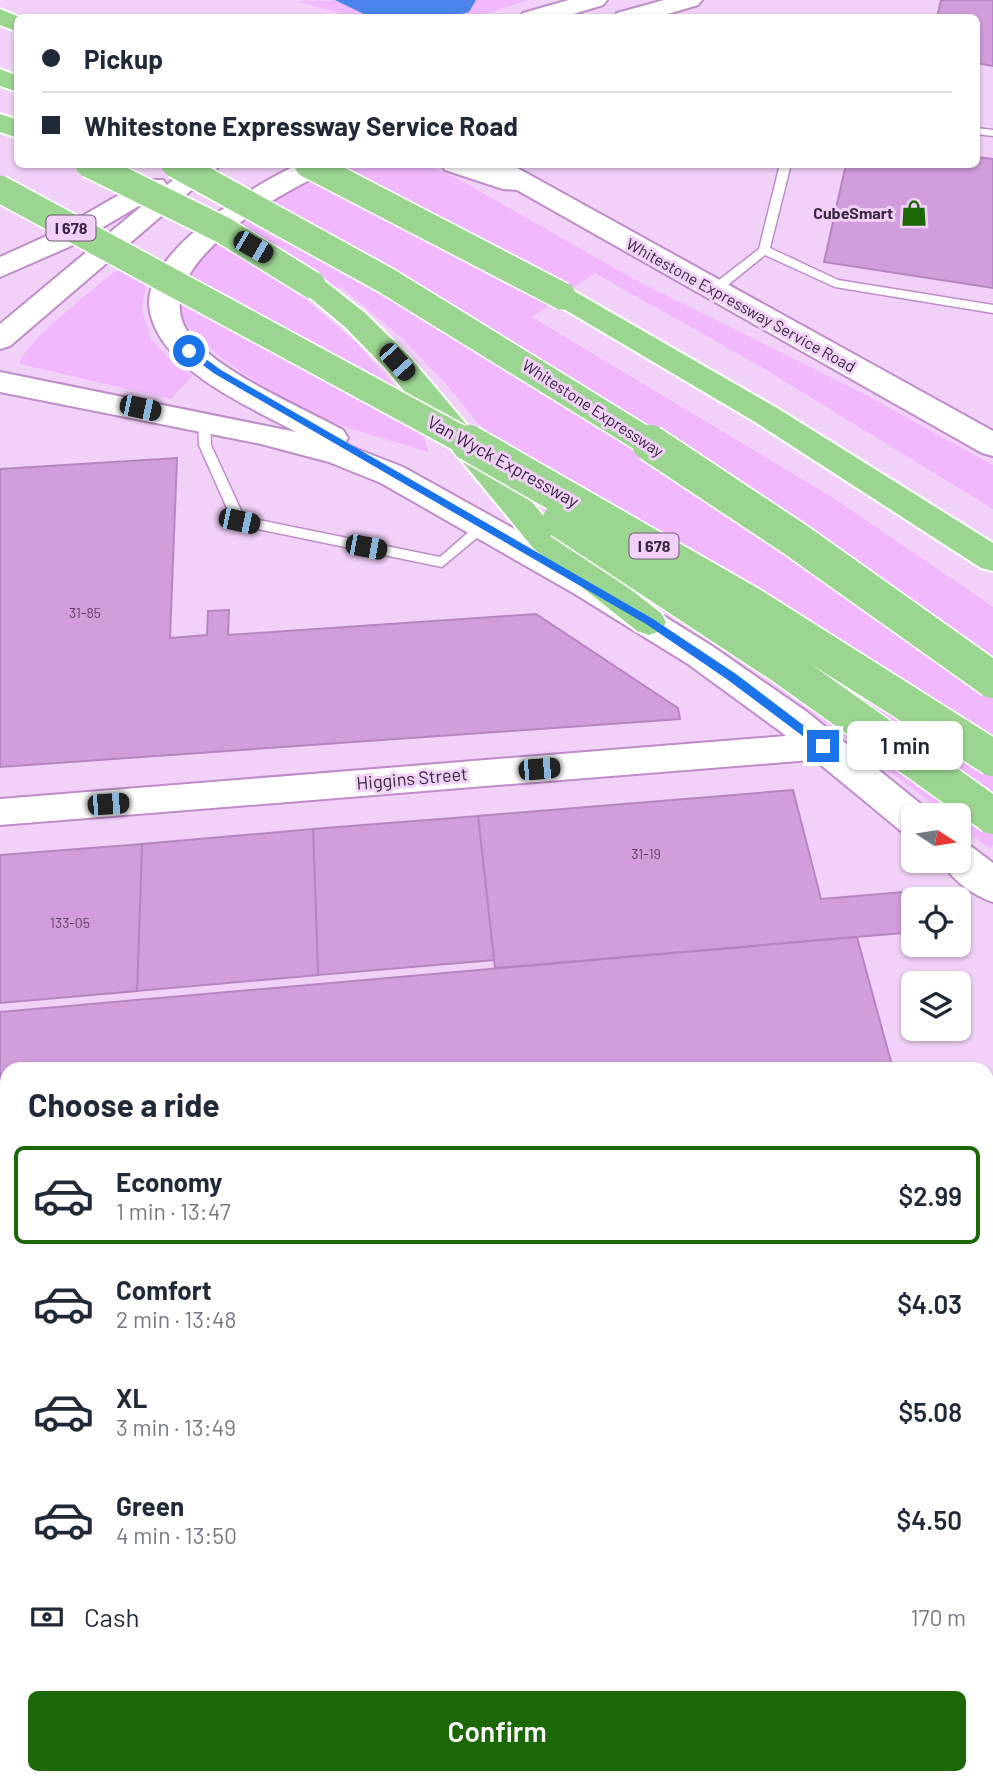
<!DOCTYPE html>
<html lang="en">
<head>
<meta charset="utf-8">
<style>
	body { margin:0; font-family:Barlow,sans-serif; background:#f6f6f7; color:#1f2937; height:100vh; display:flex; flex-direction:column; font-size:26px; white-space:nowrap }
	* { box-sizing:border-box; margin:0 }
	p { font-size:23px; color:#747a83 }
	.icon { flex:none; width:38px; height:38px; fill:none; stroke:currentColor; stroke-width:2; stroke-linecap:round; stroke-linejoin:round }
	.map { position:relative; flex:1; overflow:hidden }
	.drawer { position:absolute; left:0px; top:1062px; width:994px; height:723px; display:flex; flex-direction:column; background:#fff; border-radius:21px 21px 0 0; box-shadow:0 2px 5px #0004 }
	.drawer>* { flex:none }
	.top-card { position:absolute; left:14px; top:14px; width:966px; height:154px; border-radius:10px; box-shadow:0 2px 5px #0004; display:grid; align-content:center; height:154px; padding:0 28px; background:#fff }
	.needle { width:46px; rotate:102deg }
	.buttons { position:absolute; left:901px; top:803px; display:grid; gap:14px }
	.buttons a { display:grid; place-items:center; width:70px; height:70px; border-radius:10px; background:#fff; box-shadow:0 2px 5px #0004; font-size:35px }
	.end { position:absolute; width:32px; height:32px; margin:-16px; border:9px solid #1a73e8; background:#fff; box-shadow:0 0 0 4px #fff }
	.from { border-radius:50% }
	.bubble { position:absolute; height:49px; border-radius:10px; background:#fff; box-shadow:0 2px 5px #0004; font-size:23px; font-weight:600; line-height:49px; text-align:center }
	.car { position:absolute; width:21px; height:42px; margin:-21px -10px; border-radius:9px; box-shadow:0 0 5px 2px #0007; background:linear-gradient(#222 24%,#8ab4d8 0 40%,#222 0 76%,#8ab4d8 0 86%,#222 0) }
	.top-card b { display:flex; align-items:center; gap:24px; height:66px; font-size:26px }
	.top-card b+b { border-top:2px solid #e0e1e3 }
	.top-card i { width:18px; height:18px; background:#1f2937 }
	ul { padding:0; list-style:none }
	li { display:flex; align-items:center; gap:21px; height:98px; margin:0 14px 10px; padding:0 14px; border:4px solid transparent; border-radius:10px }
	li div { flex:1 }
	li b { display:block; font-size:26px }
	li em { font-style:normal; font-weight:600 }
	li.selected { border-color:#1c6806 }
	li>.icon { width:63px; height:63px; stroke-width:1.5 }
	h2 { padding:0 28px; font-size:32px; line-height:84px }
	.pay { display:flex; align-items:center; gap:18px; height:77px; padding:0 28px; font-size:26px }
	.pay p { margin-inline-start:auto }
	.action { display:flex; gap:14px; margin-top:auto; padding:14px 28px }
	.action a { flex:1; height:80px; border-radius:10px; background:#1c6806; color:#fff; font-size:28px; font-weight:600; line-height:80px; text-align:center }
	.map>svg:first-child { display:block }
	.green { fill:#f1b8fd }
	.water { fill:#4984ea }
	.building { fill:#d19ddb; stroke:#b785c1; stroke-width:2 }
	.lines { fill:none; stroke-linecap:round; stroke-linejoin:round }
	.lane-casing { stroke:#bf8cc9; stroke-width:3 }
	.street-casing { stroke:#bf8cc9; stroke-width:4 }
	.secondary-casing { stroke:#bf8cc9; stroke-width:4 }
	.highway-casing { stroke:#fff; stroke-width:4 }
	.lane { fill:#fff; fill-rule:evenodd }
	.street { fill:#fff; fill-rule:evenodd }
	.secondary { fill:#fff; fill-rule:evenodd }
	.highway { fill:#9bd690; fill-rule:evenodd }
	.highway-bridge-far1-casing { stroke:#fff; stroke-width:30; stroke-linecap:butt }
	.highway-bridge-casing { stroke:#fff; stroke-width:39; stroke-linecap:butt }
	.highway-bridge-far1 { stroke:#9bd690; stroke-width:27 }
	.highway-bridge { stroke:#9bd690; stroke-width:36 }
	.route { fill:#1a73e8 }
	.labels { text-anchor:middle; stroke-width:6; stroke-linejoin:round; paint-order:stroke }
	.number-label { font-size:14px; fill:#604466 }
	.far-poi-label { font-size:16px; font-weight:bold; fill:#3a263f; stroke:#f1d1f8; text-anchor:end }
	.shield { fill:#f1d1f8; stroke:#715976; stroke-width:2 }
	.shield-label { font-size:16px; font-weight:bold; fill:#3a263f }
	.far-street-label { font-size:16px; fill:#3a263f; stroke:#f1d1f8 }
	.street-label { font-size:18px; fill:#3a263f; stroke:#f1d1f8 }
</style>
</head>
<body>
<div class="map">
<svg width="993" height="1784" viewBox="0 0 993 1784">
	<rect width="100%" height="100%" fill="#f1d1f8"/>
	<g class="green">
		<polygon points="373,0 408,17 354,17 296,1"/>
		<polygon points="457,0 529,0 476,17 422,18"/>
		<path d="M365 164 431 167 458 179 641 283 864 394 993 465V509L758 365 595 273 532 317 835 499 993 607V845L989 848 959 825V816L947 815 793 698 686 624 569 534 445 383 402 338 340 286 337 288 322 279 298 293 359 345 411 406 429 452C397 442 363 434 332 422 299 409 186 346 181 311 176 280 204 254 225 236 249 215 298 181 328 170 338 166 353 166 365 164Z"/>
		<path d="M138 254 147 279 142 309 151 339 170 360 193 375 171 399 20 364C19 345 118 269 138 254Z"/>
	</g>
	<polygon class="water" points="335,0 476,0 469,12 450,17 370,17"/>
	<g class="building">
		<polygon points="941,0 993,0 993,66 976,63 976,18 937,18"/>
		<polygon points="976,157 993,159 993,288 824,262 846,164 976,164"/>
		<polygon points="177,458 170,638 207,635 208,611 229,610 228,635 536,614 678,708 680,719 0,767 0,469"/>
		<polygon points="793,790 821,899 915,891 917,900 914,900 914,932 495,968 478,816"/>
		<polygon points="478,816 494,960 318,975 313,829"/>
		<polygon points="313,829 318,975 137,991 142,844"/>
		<polygon points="142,844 137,991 0,1003 0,855"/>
		<polygon points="857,937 893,1069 7,1069 7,1185 0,1186 0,1012"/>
		<polygon points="993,1204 993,1422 987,1423 987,1205"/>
		<polygon points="0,1430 7,1430 7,1479 0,1480"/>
		<polygon points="7,1479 7,1607 0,1608 0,1480"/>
		<polygon points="7,1607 7,1778 48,1778 47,1784 0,1784 0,1608"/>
		<polygon points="204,1778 322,1778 322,1784 146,1784"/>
	</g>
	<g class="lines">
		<defs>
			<g id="lane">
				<polygon points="976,128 993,130 993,136 976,134"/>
				<polygon points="780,164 791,164 770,248 838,280 993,305 993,313 835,287 765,255 718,293 710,293 710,287 759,249"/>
				<polygon points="204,417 210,421 211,445 244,517 440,557 479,523 484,521 491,526 442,567 234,524 199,445 198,421"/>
			</g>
			<g id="street">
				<polygon points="823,733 834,737 839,746 834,755 823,759 0,825 0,799"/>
				<polygon points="993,1137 993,1173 987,1174 987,1138"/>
				<polygon points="7,1231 7,1269 0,1270 0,1232"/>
				<rect x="987" y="1713" width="6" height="46"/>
				<polygon points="601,1778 676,1778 673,1784 598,1784"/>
			</g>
			<g id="secondary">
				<polygon points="569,0 607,0 603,5 560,18 520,18 523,13"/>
				<polygon points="664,0 702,0 698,5 654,18 614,18 617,13"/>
				<polygon points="192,164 222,164 10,346 0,349 0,324 149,200 71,246 0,277 0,257 51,234 145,180 163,180 167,185"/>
				<path d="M299 164H336L332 170C284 189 140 270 190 335 218 372 301 407 343 430L348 438 344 444 403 467 599 576 712 646 807 712 927 809 930 816H914V835L901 831 781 732 688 664 575 594 381 483 329 462 261 444 0 392V372L296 432C254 409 202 387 170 350 159 338 149 319 149 302 151 247 254 185 299 164Z"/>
				<polygon points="441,164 510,164 993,431 993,456 982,453 517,190 503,189 445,170"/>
				<path d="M959 842 972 847 993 863V902C974 896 950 879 942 861H959Z"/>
			</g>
			<g id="highway">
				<polygon points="0,9 22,18 18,18 18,32 0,25"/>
				<polygon points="0,69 18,76 18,92 0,86"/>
				<polygon points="0,114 18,120 18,138 0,132"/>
				<polygon points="312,276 322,279 365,313 408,355 558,533 661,613 666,622 661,631 649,635 637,631 534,549 386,369 345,327 302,291 298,285 302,279"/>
				<polygon points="562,287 572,290 777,408 993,543 993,571 981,568 755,422 552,302 548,296 552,290"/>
			</g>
		</defs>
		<use href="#lane" class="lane-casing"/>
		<use href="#street" class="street-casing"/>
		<use href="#secondary" class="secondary-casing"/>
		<use href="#highway" class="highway-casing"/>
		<use href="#lane" class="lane"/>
		<use href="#street" class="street"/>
		<use href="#secondary" class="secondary"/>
		<use href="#highway" class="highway"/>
		<defs>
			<g id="highway-bridge-far1">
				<polyline points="89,164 223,230 312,285"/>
				<polyline points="175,164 387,281 653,445"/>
				<polyline points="308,164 562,296"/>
				<polyline points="0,189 472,445"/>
			</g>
			<g id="highway-bridge">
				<polyline points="469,443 751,605 993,758"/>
				<polyline points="650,443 796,540 993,680"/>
				<polyline points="561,520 784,667 993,816"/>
			</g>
		</defs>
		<use href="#highway-bridge-far1" class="highway-bridge-far1-casing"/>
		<use href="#highway-bridge" class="highway-bridge-casing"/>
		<use href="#highway-bridge-far1" class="highway-bridge-far1"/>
		<use href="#highway-bridge" class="highway-bridge"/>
	</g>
	<polygon class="route" points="186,349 192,349 221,370 653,619 736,674 827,743 827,749 820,749 728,680 646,624 215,374 186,353"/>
	<defs>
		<symbol id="shop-bare" viewBox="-9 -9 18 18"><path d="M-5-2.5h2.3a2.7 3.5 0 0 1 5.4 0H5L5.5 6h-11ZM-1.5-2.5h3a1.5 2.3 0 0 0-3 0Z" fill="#1c6806" stroke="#f1d1f8" stroke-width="2.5" paint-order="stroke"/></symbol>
	</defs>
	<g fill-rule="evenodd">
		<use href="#shop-bare" x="895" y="194" width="38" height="38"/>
	</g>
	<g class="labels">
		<g class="number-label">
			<text x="85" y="618">31-85</text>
			<text x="646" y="859">31-19</text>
			<text x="70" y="928">133-05</text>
		</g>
		<g class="far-poi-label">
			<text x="893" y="219">CubeSmart</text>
		</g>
		<g class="shield">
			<rect x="46.5" y="215.5" width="49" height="25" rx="5"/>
			<rect x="629.5" y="533.5" width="49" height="25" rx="5"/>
		</g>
		<g class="shield-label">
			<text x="71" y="234">I 678</text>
			<text x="654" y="552">I 678</text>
		</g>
		<g class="far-street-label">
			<text transform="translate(741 305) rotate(29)" y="6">Whitestone Expressway Service Road</text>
			<text transform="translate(593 408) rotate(33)" y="6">Whitestone Expressway</text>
		</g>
		<g class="street-label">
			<text transform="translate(503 462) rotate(29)" y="6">Van Wyck Expressway</text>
			<text transform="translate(412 779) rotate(-5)" y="6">Higgins Street</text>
		</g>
	</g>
</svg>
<div class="buttons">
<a><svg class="needle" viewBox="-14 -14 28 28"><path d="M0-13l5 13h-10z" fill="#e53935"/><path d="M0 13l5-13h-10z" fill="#747a83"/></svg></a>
<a><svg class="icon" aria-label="locate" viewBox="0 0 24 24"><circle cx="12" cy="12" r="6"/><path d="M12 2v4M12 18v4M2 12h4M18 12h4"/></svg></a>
<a><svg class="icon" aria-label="layers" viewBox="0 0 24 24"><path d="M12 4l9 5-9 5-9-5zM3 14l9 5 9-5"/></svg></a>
</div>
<i class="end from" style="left:189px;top:351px"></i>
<i class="end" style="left:823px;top:746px"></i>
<div class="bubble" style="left:847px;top:721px;width:116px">1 min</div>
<i class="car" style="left:253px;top:247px;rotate:120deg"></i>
<i class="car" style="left:397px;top:362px;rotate:138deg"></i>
<i class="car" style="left:140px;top:408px;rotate:102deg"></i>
<i class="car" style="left:239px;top:521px;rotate:102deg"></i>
<i class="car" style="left:366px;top:547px;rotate:101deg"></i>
<i class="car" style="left:539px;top:769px;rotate:85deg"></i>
<i class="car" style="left:108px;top:804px;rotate:86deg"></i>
<div class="top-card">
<b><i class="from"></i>Pickup</b>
<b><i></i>Whitestone Expressway Service Road</b>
</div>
<section class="drawer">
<h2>Choose a ride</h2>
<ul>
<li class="selected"><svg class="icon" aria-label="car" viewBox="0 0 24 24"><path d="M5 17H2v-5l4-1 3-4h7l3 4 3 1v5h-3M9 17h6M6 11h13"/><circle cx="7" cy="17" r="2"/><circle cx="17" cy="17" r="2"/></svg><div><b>Economy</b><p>1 min · 13:47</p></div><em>$2.99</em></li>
<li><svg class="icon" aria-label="car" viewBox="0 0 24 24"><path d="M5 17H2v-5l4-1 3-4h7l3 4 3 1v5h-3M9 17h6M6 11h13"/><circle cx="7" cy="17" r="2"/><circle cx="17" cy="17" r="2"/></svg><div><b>Comfort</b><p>2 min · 13:48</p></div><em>$4.03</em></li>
<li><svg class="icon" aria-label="car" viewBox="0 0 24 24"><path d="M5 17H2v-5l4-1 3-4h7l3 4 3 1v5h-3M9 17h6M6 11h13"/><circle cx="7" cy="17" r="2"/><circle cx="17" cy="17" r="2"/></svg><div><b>XL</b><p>3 min · 13:49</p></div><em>$5.08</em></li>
<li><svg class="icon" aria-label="car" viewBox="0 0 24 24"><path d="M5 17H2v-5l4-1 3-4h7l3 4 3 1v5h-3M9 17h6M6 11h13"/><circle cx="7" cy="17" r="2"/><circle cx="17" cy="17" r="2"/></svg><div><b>Green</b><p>4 min · 13:50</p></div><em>$4.50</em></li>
</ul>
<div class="pay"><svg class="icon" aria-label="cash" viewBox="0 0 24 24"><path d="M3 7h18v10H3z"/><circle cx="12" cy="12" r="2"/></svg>Cash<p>170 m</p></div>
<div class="action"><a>Confirm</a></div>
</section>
</div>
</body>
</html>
